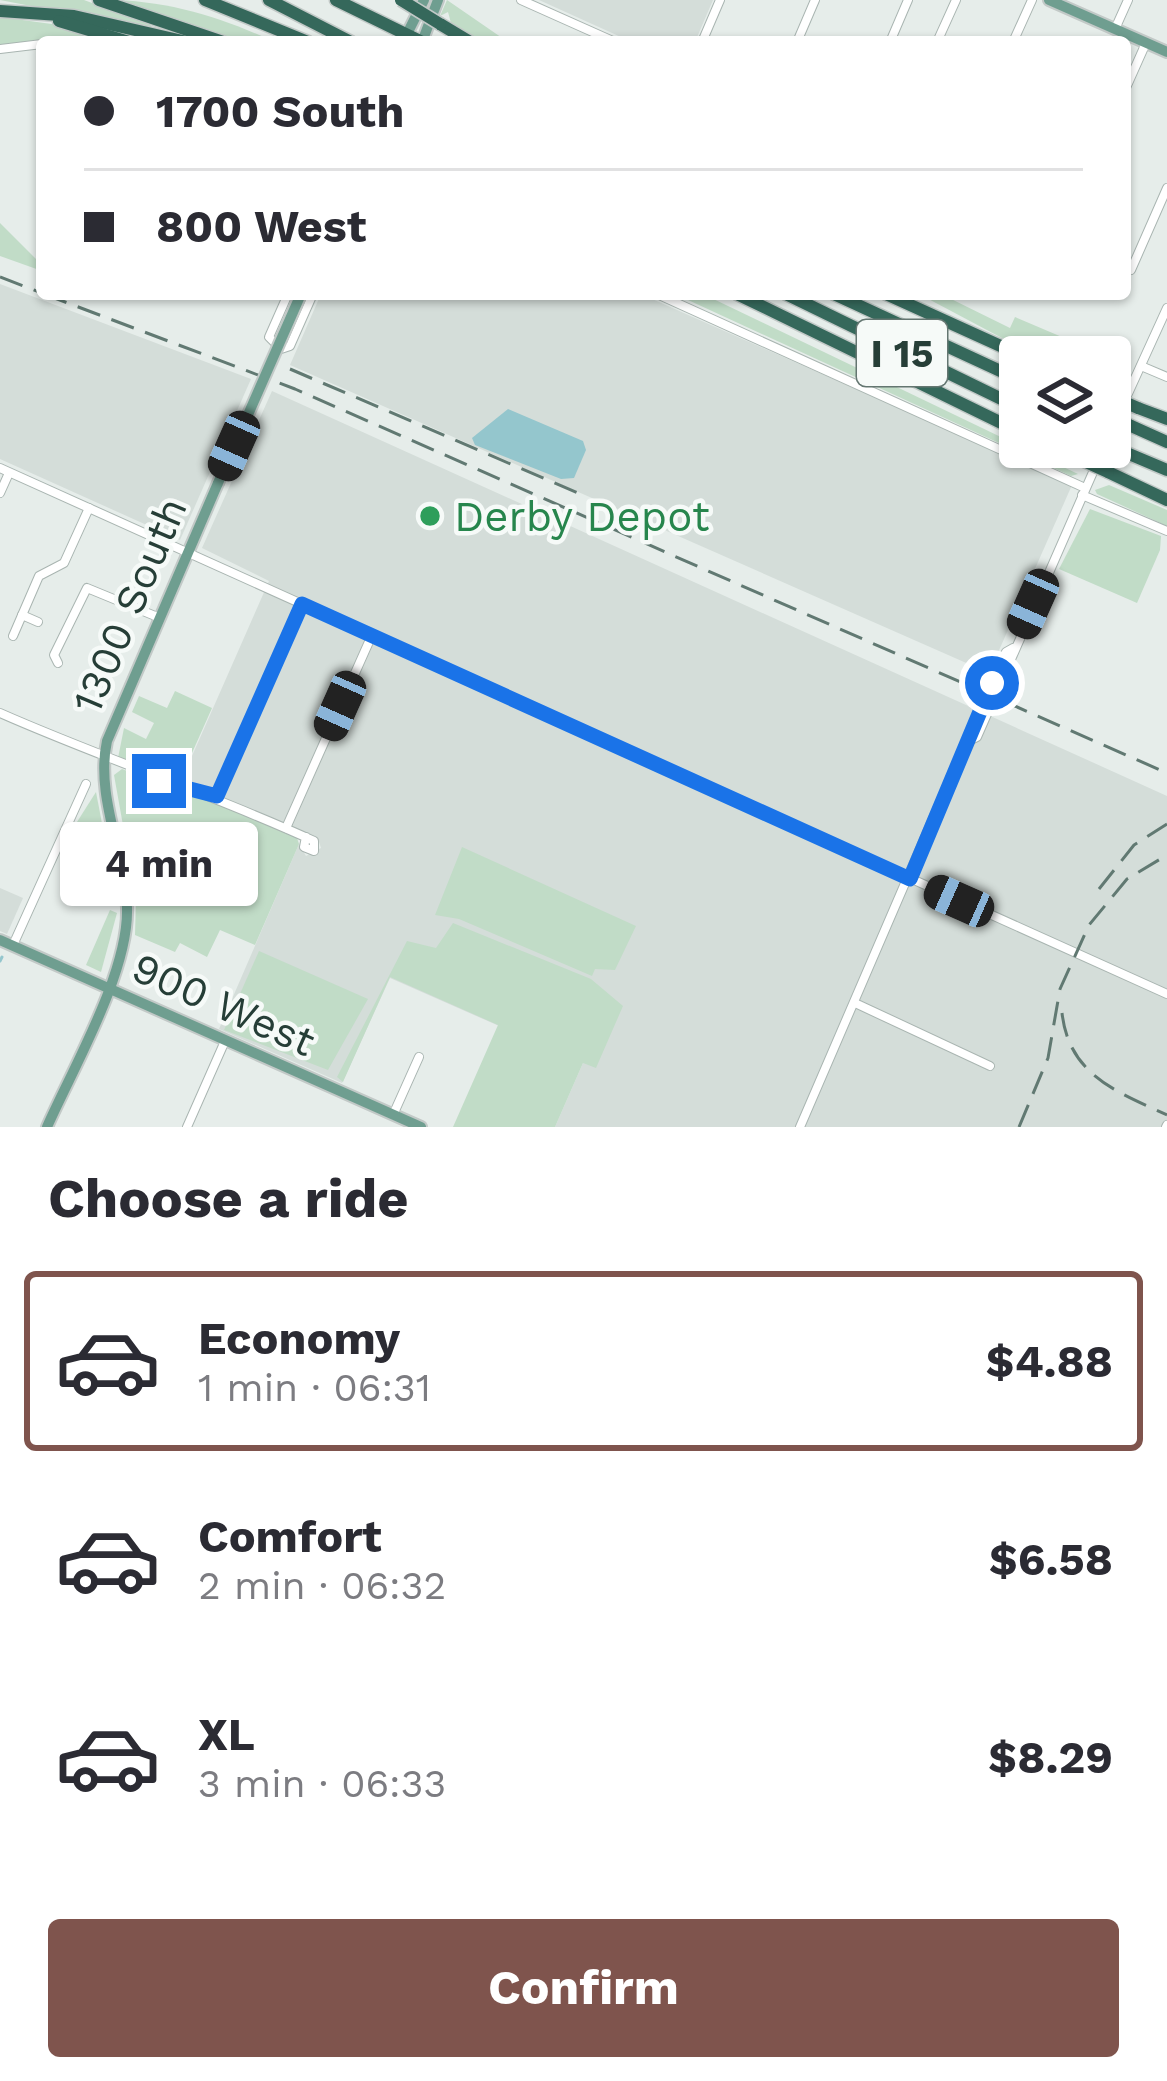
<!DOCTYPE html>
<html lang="en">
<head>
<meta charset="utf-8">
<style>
	body { margin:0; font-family:"Work Sans",sans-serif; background:#f2f2f3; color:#2b2b33; height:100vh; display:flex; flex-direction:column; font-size:45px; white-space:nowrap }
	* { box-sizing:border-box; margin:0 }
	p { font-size:39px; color:#7c7c81 }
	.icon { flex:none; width:66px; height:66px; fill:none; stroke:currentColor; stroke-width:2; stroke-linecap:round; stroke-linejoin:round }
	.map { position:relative; height:1127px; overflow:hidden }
	.sheet { display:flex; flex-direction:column; background:#fff; flex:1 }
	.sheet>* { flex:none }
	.banner { position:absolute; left:36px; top:36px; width:1095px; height:264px; border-radius:12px; box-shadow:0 3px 9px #0004; display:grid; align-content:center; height:264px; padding:0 48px; background:#fff }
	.tools { position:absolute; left:999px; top:336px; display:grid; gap:24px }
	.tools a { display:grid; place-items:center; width:132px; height:132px; border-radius:12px; background:#fff; box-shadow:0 3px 9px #0004; font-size:60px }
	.end { position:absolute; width:54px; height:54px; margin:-27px; border:15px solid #1a73e8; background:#fff; box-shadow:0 0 0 6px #fff }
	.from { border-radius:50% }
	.bubble { position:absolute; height:84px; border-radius:12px; background:#fff; box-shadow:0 3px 9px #0004; font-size:39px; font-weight:700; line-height:84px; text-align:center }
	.car { position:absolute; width:36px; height:72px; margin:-36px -18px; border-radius:15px; box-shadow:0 0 9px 3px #0007; background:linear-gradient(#222 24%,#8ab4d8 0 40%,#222 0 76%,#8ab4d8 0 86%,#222 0) }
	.banner b { display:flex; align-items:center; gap:42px; height:114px; font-size:45px }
	.banner b+b { border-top:3px solid #e1e1e2 }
	.banner i { width:30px; height:30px; background:#2b2b33 }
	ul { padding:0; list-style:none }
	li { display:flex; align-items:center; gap:36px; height:180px; margin:0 24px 18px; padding:0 24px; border:6px solid transparent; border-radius:12px }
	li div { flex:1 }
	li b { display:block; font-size:45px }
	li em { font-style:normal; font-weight:700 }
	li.current { border-color:#7f544d }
	li>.icon { width:108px; height:108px; stroke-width:1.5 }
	h2 { padding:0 48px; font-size:54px; line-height:144px }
	.action { display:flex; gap:24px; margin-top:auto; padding:24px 48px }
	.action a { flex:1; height:138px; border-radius:12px; background:#7f544d; color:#fff; font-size:48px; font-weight:700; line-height:138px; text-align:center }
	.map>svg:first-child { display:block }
	.built { fill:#d4ddd9 }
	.green { fill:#c1dcc7 }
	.water { fill:#94c6cd }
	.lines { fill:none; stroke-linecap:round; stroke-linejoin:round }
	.stream { stroke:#94c6cd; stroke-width:3 }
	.minor-casing { stroke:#a9b5b1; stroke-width:10 }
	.major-casing { stroke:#c2c9c7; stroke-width:14 }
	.highway-casing { stroke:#c2c9c7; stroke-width:15 }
	.minor { stroke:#fff; stroke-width:8 }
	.major { stroke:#6f9e90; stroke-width:10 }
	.highway { stroke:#35685b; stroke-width:12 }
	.rail { stroke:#617972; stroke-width:3; stroke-dasharray:24 12; stroke-linecap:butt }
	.major-bridge-casing { stroke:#c2c9c7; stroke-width:14; stroke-linecap:butt }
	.highway-bridge-casing { stroke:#c2c9c7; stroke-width:15; stroke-linecap:butt }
	.major-bridge { stroke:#6f9e90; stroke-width:10 }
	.highway-bridge { stroke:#35685b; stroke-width:12 }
	.route { stroke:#1a73e8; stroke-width:15 }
	.leisure-dot { fill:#2e9e5b; stroke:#f6faf8; stroke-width:4.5 }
	.labels { text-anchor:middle; stroke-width:9; stroke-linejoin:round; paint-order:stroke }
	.shield { fill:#f6faf8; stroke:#647671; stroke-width:3 }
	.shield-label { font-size:39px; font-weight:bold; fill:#263e37 }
	.leisure-label { font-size:42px; fill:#27864d; stroke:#f6faf8; text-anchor:start }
	.street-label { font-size:42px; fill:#263e37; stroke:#f6faf8 }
</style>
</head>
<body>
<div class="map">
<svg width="1167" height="1127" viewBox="0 0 1167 1127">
	<rect width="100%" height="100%" fill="#e6edea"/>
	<g class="built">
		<polygon points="539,0 713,0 695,42 632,42"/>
		<polygon points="0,284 251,379 180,540 0,459"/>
		<polygon points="321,294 641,294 1072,485 989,673 290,365"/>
		<polygon points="272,391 1167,796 1167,1127 555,1127 583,1063 390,978 342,1083 219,1029 299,844 306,856 321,848 318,839 181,781 269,581 202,548"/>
		<polygon points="0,888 23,898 7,934 0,931"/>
	</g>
	<g class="green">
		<polygon points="0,0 84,0 151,25 150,29"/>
		<path d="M106 0C167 0 220 17 275 42H246Z"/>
		<polygon points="447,0 508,42 484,42 451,23 448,12 440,16"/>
		<polygon points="0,17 59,25 117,42 54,38 0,45"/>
		<polygon points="0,223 42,265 42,271 0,256"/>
		<polygon points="675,294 703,294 1078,474 1071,476"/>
		<polygon points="919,294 941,294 1010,328 1015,317 1109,357 1038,357"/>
		<polygon points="1109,485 1167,510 1167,526 1097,494 1095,490"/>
		<polygon points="1090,509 1161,536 1160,550 1137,603 1059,569"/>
		<polygon points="175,691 212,708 180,780 118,758 124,728 146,739 154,723 132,712 139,696 167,708"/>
		<path d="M122 769C180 793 240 806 297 838L299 844 255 945 220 930 207 957 180 943 175 952 135 935 136 898 114 775Z"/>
		<polygon points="96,792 104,834 77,822"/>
		<polygon points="462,847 636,926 615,970 595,969 592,976 459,919 435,915"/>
		<polygon points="110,910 117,913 101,972 86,965"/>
		<polygon points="453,923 591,979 623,1006 596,1068 583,1063 555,1127 453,1127 498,1025 390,977 343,1082 337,1077 407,941 436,948"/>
		<polygon points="259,951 368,999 328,1070 224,1030"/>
	</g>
	<polygon class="water" points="508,409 583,441 586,450 574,478 561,479 475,445 472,438"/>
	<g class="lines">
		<polyline class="stream" points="0,961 2,957"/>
		<defs>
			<g id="minor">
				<polyline points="521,0 615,42"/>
				<polyline points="1115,29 1128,0"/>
				<polyline points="702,42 720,0"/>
				<polyline points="797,42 815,0"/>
				<polyline points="890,42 908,0"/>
				<polyline points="937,42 956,0"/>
				<polyline points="1013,42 1032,0"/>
				<polyline points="0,49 42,44"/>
				<polyline points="1125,90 1146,43"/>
				<polyline points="1131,270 1167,188"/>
				<polyline points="288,294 269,337 281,349 290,346 313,294"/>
				<polyline points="657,294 1085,488"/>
				<polyline points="1141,366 1167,377"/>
				<polyline points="1110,433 1167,308"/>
				<polyline points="0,468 1167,994"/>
				<polyline points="0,493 9,473"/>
				<polyline points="1082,495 1167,531"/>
				<polyline points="22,615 38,622"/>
				<polyline points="13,636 39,576 64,563 89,508"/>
				<polyline points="58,663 54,655 87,588 160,618"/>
				<path d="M0 713C104 759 210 793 314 841V851L304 847 306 837"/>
				<polyline points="971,740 977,737 1104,447"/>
				<polyline points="217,796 302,604"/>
				<polyline points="286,828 372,635"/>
				<polyline points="13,945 86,784"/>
				<polyline points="855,1003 990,1066"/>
				<polyline points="393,1115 419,1057"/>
				<polyline points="187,1127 225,1041"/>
				<polyline points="800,1127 987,693 1006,652 1013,648"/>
				<polyline points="1166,1127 1167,1125"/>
			</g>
			<g id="major">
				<polyline points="1049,0 1167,52"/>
				<polyline points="403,42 424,0"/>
				<polyline points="422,42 438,0"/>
				<polyline points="0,940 421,1127"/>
				<path d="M47 1127C73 1068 129 972 127 908 125 853 95 796 107 741L218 483"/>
			</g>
			<g id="highway">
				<polyline points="99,0 223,42"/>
				<polyline points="205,0 308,42"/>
				<polyline points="269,0 351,42"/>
				<polyline points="336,0 422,42"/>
				<polyline points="0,11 74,16 187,42"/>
				<polyline points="59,21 129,42"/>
				<polyline points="440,24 470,42"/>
				<polyline points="737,294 1020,432"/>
				<polyline points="786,294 1020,408"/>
				<polyline points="834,294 1020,380"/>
				<polyline points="886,294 1025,357"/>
				<polyline points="1138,408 1167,419"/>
				<polyline points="1129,425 1167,442"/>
				<polyline points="1110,446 1167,470"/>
				<polyline points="1053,447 1073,456"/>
				<polyline points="1108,472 1167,500"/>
			</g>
		</defs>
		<use href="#minor" class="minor-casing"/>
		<use href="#major" class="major-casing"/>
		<use href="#highway" class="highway-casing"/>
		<use href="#minor" class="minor"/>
		<use href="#major" class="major"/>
		<use href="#highway" class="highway"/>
		<g class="rail">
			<polyline points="0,277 42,293"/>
			<polyline points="44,294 295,389 1167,773"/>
			<polyline points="290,369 587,497"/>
			<polyline points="1099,889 1134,845 1167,824"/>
			<path d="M1062 1013C1069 1075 1117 1092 1167 1115"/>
			<polyline points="1019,1127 1048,1058 1060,989 1089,925 1127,879 1167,855"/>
		</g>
		<defs>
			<polyline id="major-bridge" points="218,483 301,294"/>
			<g id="highway-bridge">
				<polyline points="401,0 440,24"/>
				<polyline points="1110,396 1138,408"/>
				<polyline points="1110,417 1129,425"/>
				<polyline points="1073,456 1108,472"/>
			</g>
		</defs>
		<use href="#major-bridge" class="major-bridge-casing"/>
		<use href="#highway-bridge" class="highway-bridge-casing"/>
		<use href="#major-bridge" class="major-bridge"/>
		<use href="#highway-bridge" class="highway-bridge"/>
	</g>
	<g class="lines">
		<polyline class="route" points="159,781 217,796 302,604 910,879 992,683"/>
	</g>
	<circle class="leisure-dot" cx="430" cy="516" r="12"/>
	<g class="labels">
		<rect class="shield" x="857" y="320" width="90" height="66" rx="9"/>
		<g class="shield-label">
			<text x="902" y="367">I 15</text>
		</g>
		<g class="leisure-label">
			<text x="454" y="531">Derby Depot</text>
		</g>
		<g class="street-label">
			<text transform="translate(129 605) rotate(-67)" y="15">1300 South</text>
			<text transform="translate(224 1004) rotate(24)" y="15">900 West</text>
		</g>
	</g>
</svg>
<div class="tools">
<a><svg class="icon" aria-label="layers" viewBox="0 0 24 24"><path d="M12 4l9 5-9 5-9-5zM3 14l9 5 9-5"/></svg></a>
</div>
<i class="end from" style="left:992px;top:683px"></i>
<i class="end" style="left:159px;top:781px"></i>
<div class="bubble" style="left:60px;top:822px;width:198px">4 min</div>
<i class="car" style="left:234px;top:446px;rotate:204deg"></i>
<i class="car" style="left:1033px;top:604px;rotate:204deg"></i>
<i class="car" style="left:340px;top:706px;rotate:204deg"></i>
<i class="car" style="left:959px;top:901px;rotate:294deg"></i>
<div class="banner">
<b><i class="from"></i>1700 South</b>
<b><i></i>800 West</b>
</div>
</div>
<section class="sheet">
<h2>Choose a ride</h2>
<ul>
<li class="current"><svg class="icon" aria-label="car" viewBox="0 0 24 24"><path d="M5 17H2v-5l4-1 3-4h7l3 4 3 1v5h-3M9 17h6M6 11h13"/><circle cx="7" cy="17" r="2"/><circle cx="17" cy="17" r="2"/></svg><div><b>Economy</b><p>1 min · 06:31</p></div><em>$4.88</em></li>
<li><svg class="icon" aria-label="car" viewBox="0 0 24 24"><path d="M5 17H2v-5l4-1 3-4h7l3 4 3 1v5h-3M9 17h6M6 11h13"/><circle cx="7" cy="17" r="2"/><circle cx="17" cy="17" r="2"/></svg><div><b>Comfort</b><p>2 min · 06:32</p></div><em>$6.58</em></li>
<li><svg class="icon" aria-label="car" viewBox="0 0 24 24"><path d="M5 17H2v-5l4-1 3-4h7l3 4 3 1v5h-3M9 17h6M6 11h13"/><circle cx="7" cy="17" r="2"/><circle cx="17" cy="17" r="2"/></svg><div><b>XL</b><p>3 min · 06:33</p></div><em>$8.29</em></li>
</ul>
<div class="action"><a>Confirm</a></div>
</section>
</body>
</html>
